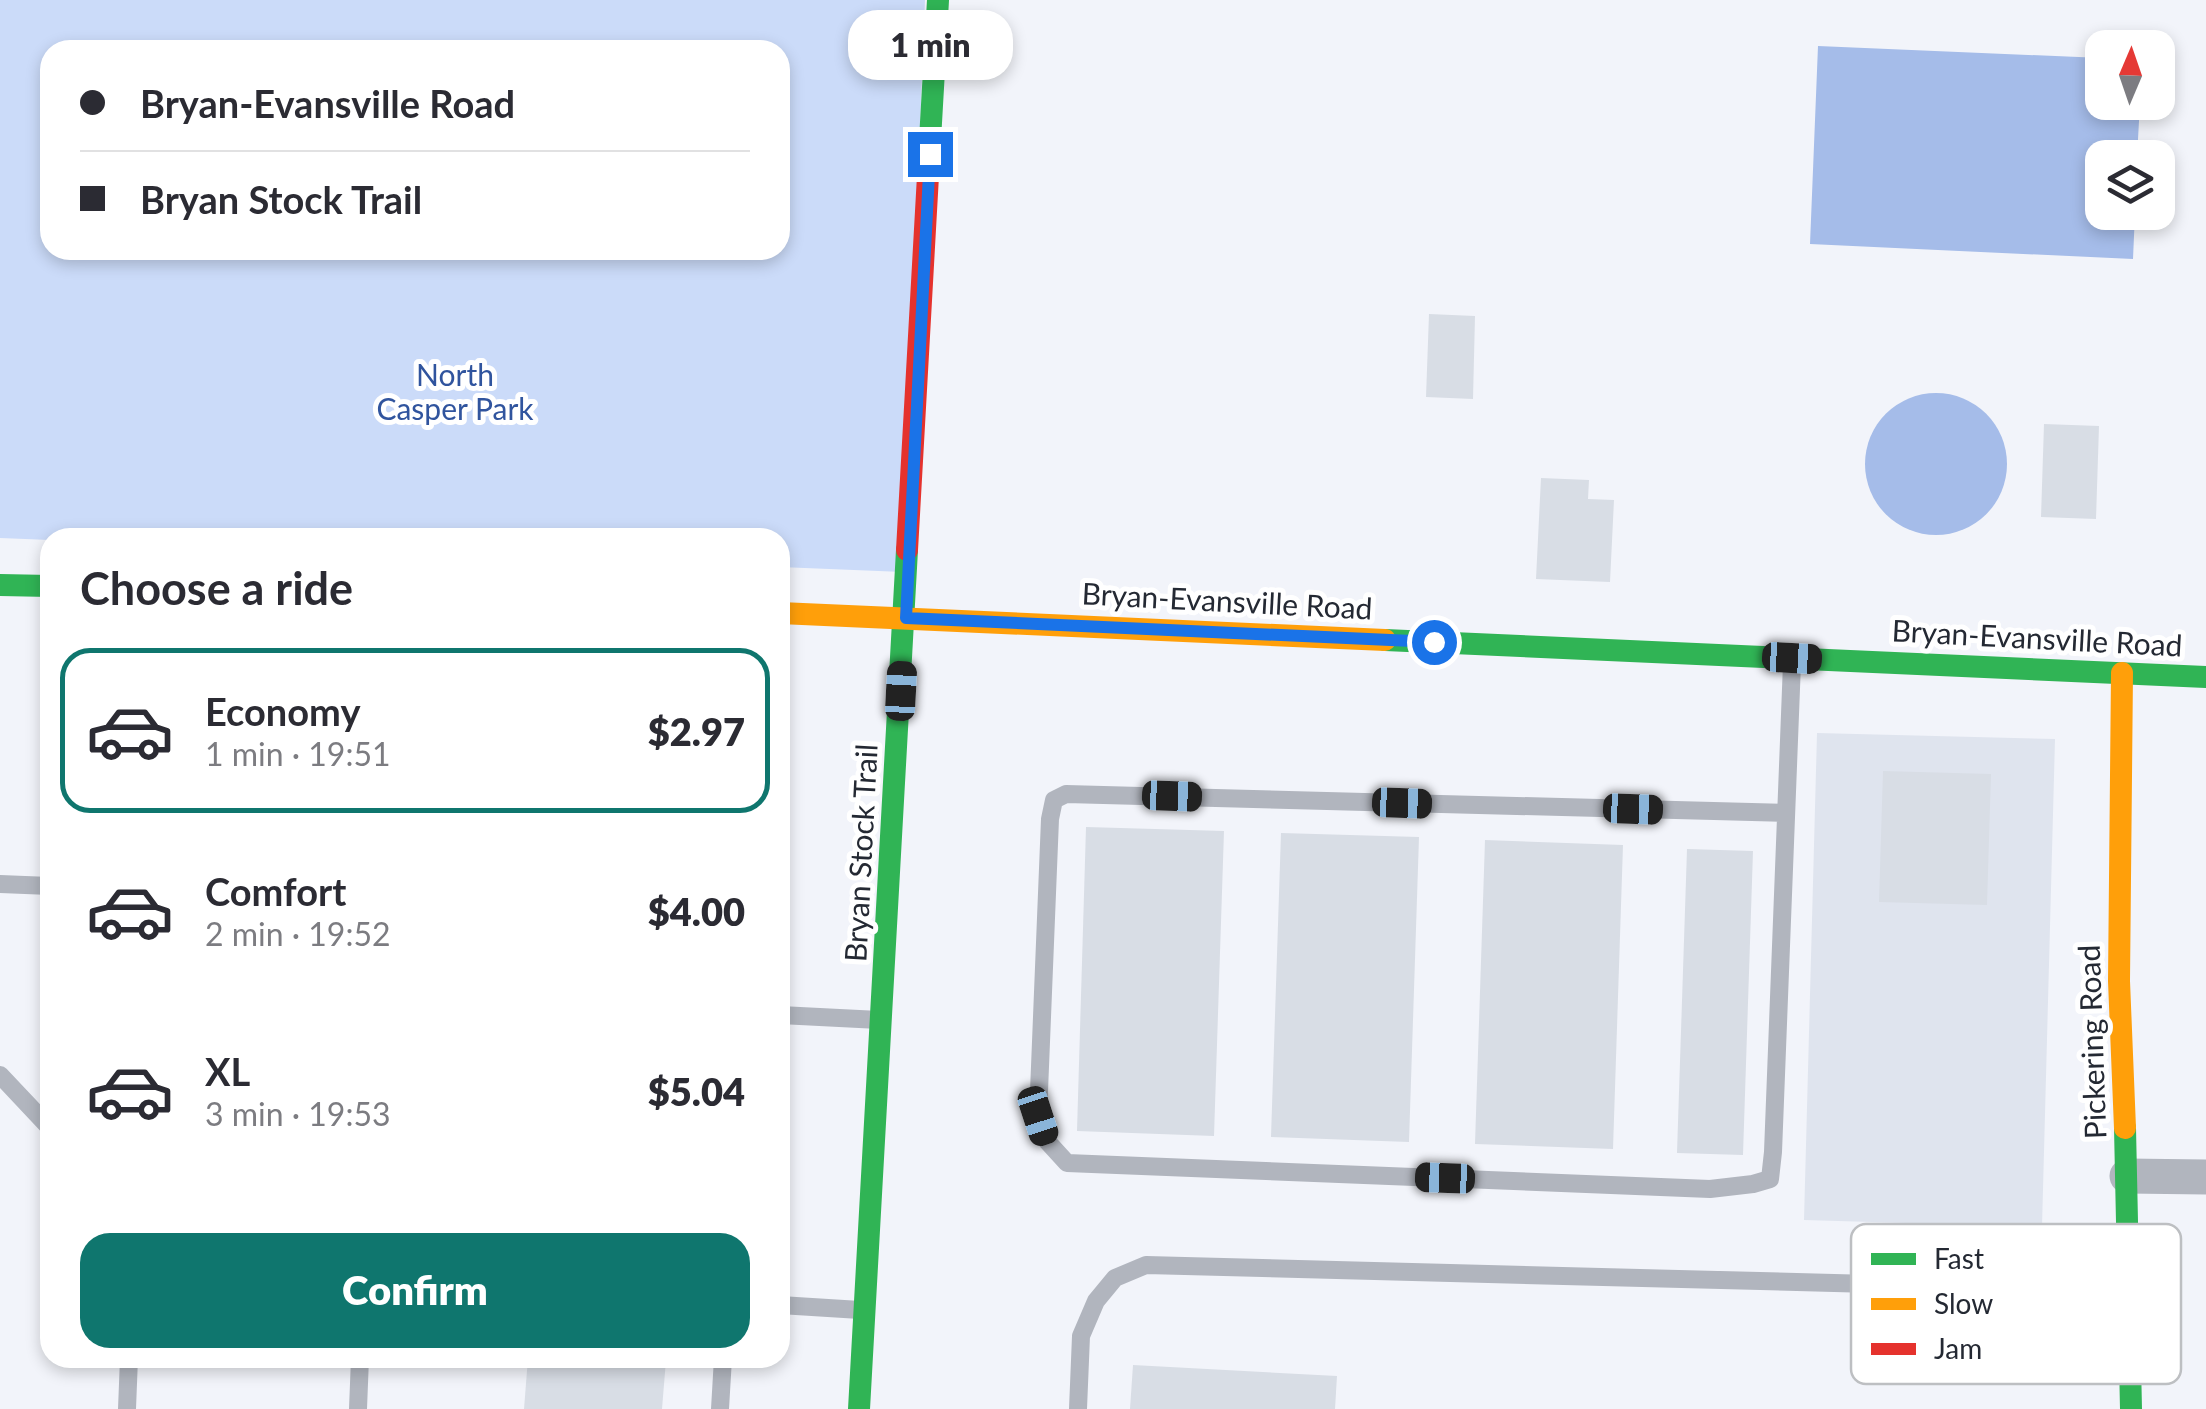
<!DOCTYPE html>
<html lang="en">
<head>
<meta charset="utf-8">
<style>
	body { margin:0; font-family:Lato,sans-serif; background:#f2f2f3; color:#2b2b33; height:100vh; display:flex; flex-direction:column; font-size:38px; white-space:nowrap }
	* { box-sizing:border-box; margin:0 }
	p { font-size:32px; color:#7c7c81 }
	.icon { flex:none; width:55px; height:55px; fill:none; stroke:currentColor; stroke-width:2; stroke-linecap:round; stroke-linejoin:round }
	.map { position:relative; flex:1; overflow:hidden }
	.side { position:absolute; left:40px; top:528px; width:750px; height:840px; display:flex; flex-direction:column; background:#fff; border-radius:30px; box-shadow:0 5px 15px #0003 }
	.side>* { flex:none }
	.top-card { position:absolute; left:40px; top:40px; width:750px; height:220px; border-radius:30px; box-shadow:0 5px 15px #0003; display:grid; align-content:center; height:220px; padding:0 40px; background:#fff }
	.needle { width:65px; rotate:2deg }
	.controls { position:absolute; left:2085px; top:30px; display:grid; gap:20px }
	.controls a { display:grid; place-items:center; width:90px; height:90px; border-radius:20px; background:#fff; box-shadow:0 5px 15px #0003; font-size:50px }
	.end { position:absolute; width:45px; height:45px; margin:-22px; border:12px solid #1a73e8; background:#fff; box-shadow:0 0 0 5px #fff }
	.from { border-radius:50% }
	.bubble { position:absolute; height:70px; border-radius:30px; background:#fff; box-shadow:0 5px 15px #0003; font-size:32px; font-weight:800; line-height:70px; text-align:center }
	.car { position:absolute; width:30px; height:60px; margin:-30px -15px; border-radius:12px; box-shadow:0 0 8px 2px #0007; background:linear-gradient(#222 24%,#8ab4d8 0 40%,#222 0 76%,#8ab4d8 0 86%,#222 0) }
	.top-card b { display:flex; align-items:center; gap:35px; height:95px; font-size:38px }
	.top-card b+b { border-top:2px solid #e1e1e2 }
	.top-card i { width:25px; height:25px; background:#2b2b33 }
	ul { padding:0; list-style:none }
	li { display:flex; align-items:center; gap:30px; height:165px; margin:0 20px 15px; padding:0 20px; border:5px solid transparent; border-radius:30px }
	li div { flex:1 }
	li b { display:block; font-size:38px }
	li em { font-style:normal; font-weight:800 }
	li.active { border-color:#0f766e }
	li>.icon { width:90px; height:90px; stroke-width:1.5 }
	h2 { padding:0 40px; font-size:45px; line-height:120px }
	.primary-button { display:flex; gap:20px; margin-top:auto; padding:20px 40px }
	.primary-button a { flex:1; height:115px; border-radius:30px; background:#0f766e; color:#fff; font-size:40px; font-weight:800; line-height:115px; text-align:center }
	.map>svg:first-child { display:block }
	.built { fill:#dfe4ee }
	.green { fill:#cbdbf9; fill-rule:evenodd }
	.water { fill:#a5bce9 }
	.building { fill:#d8dde5 }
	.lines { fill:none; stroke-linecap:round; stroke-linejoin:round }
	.lane { stroke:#b1b5be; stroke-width:18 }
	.street { stroke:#b1b5be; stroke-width:35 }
	.fast { stroke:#30b455; stroke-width:22 }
	.slow { stroke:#ff9f0a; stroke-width:22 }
	.jam { stroke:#e5322d; stroke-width:22 }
	.route { stroke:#1a73e8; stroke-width:12 }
	.labels { text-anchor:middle; stroke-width:10; stroke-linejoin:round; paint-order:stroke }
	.park-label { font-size:30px; fill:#30549e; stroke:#fff }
	.street-label { font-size:30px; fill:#242933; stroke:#fff }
	.key { fill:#fff; stroke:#bdbfc2; stroke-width:2.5 }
	.key-label { font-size:28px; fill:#242933 }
</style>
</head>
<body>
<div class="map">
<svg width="2206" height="1409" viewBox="0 0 2206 1409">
	<rect width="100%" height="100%" fill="#f2f4fa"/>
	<polygon class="built" points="1817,733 2055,739 2042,1227 1804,1220"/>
	<path class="green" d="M0 0H925L903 572 780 567V538H50V540L0 538ZM50 50H780V250H50Z"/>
	<g class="water">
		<polygon points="1818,46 2102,58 2102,102 2140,103 2137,157 2102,158 2102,212 2135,213 2133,259 1810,244"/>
		<circle cx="1936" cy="464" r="71"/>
	</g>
	<g class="building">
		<polygon points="1429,314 1475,316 1473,399 1426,397"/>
		<polygon points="2044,424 2099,426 2096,519 2041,517"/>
		<polygon points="1541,478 1589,480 1588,499 1614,500 1610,582 1536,579"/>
		<polygon points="1883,771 1991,774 1987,905 1879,902"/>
		<polygon points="1086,827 1224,831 1214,1136 1077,1131"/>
		<polygon points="1281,833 1419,837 1409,1142 1271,1137"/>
		<polygon points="1485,840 1623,845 1613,1149 1475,1144"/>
		<polygon points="1687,849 1753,851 1743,1155 1677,1153"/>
		<polygon points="528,1358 624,1358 666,1360 662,1409 524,1409"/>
		<polygon points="1133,1365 1337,1376 1335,1409 1130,1409"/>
	</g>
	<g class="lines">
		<g class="lane">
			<polyline points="1786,813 1066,794 1054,800 1050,819 1038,1116 1046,1140 1067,1163 1710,1189 1753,1184 1770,1179 1773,1152 1792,663"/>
			<polyline points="0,884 50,886"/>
			<polyline points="780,1015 879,1020"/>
			<polyline points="0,1075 50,1128"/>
			<polyline points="780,1305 860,1310"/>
			<polyline points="127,1409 129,1358"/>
			<polyline points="358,1409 360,1358"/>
			<polyline points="720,1409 723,1358"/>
			<polyline points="1078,1409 1081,1336 1096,1301 1115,1278 1146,1265 1909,1285"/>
		</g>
		<polyline class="street" points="2127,1176 2206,1177"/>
		<g class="fast">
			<polyline points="930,140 938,0"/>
			<polyline points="0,585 50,586"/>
			<polyline points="1385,640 2206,677"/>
			<polyline points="2125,1128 2131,1409"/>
			<polyline points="859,1409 907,550"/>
		</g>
		<g class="slow">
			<polyline points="780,613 1385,640"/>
			<polyline points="2122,673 2119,981 2125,1128"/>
		</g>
		<polyline class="jam" points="907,550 930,140"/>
	</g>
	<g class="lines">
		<polyline class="route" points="930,154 906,618 1434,642"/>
	</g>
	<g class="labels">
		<g class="park-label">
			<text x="455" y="386">North<tspan x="455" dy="34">Casper Park</tspan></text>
		</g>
		<g class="street-label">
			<text transform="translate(1227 602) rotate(3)" y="10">Bryan-Evansville Road</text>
			<text transform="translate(2037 639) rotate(3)" y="10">Bryan-Evansville Road</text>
			<text transform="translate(862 853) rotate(-87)" y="10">Bryan Stock Trail</text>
			<text transform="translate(2093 1042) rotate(-92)" y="10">Pickering Road</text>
		</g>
	</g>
	<rect x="1851" y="1224" width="330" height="160" rx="15" class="key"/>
	<rect x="1871" y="1253" width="45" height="12" fill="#30b455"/>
	<rect x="1871" y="1298" width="45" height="12" fill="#ff9f0a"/>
	<rect x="1871" y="1343" width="45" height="12" fill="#e5322d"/>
	<g class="key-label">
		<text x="1934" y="1269">Fast</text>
		<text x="1934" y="1314">Slow</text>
		<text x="1934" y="1359">Jam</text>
	</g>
</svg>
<div class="controls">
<a><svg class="needle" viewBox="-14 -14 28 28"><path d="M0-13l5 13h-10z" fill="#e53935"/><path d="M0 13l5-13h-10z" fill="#7c7c81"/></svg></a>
<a><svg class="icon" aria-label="layers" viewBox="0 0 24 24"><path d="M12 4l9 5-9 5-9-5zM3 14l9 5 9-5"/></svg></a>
</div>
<i class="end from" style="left:1434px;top:642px"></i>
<i class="end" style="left:930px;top:154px"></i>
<div class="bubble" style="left:848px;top:10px;width:165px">1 min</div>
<i class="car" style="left:1792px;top:658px;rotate:93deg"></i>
<i class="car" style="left:901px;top:691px;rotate:3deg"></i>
<i class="car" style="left:1172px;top:796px;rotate:92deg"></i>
<i class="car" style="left:1402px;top:803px;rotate:92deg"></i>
<i class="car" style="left:1633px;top:809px;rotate:92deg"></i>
<i class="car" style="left:1038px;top:1116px;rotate:162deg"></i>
<i class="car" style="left:1445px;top:1178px;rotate:272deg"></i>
<div class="top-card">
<b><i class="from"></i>Bryan-Evansville Road</b>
<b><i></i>Bryan Stock Trail</b>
</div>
<section class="side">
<h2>Choose a ride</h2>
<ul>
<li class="active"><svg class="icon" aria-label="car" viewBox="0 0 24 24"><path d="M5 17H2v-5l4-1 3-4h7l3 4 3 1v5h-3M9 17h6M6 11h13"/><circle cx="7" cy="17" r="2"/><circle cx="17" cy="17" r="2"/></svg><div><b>Economy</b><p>1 min · 19:51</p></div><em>$2.97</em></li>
<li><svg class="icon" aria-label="car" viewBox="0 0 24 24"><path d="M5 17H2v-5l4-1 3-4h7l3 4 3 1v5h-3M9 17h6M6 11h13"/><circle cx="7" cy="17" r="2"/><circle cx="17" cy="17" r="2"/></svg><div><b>Comfort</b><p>2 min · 19:52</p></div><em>$4.00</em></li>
<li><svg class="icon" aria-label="car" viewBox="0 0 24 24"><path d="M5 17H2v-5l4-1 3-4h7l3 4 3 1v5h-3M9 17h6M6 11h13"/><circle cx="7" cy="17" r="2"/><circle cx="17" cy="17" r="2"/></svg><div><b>XL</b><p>3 min · 19:53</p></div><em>$5.04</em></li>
</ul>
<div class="primary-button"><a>Confirm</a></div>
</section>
</div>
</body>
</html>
